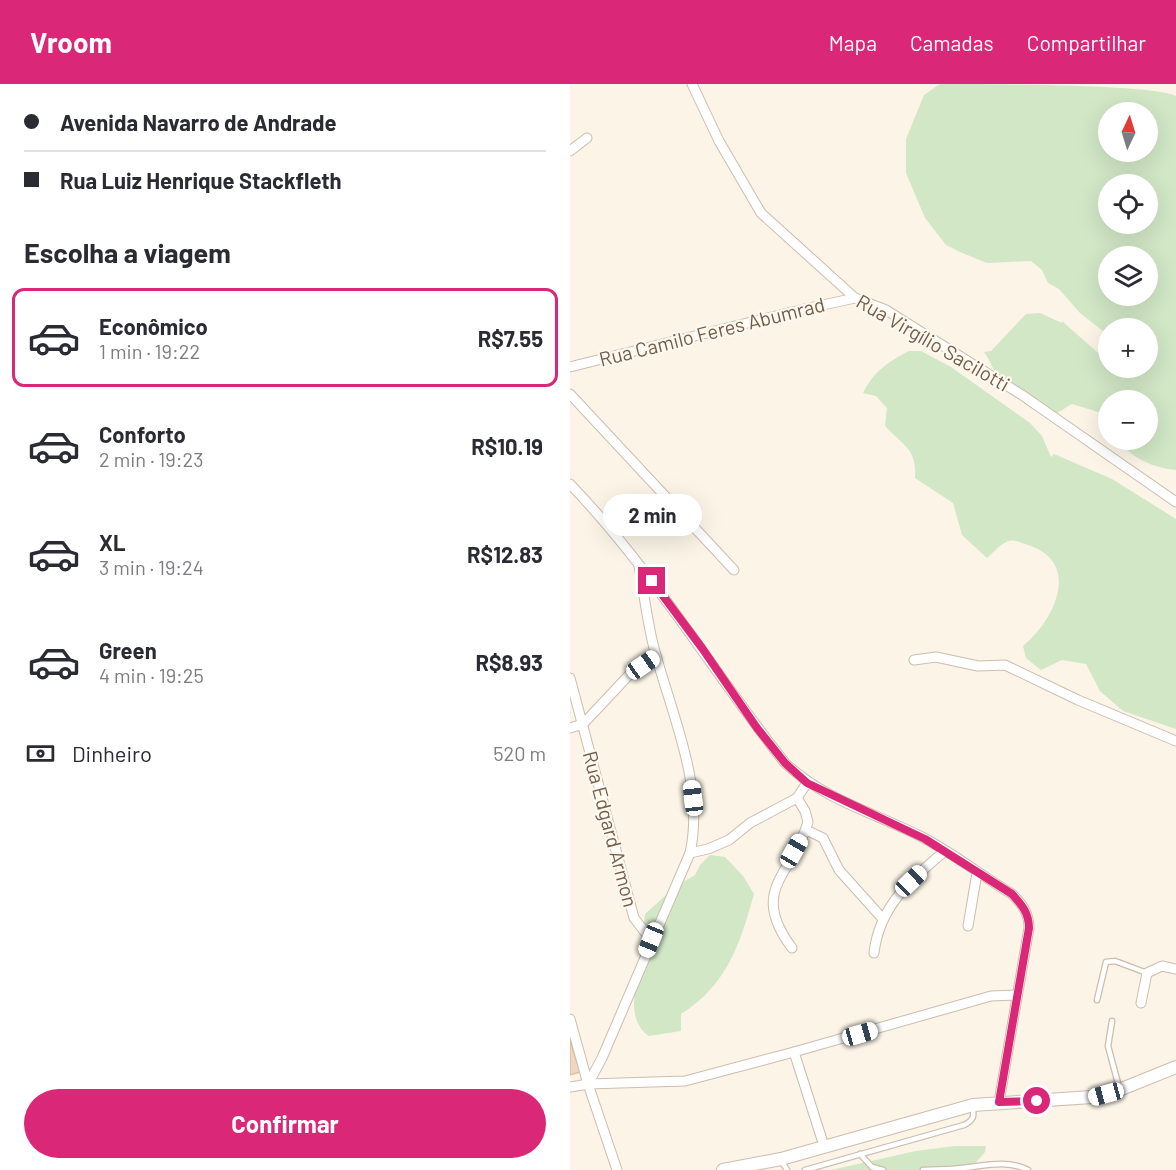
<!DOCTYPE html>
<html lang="pt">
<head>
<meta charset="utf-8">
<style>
	body { margin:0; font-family:Barlow,sans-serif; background:#f7f7f7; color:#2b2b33; height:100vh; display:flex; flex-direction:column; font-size:22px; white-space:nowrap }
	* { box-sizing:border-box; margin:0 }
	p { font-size:20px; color:#7c7c81 }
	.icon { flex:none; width:33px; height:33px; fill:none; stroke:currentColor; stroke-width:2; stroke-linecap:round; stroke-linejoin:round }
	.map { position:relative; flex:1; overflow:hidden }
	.side { display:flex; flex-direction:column; background:#fff; width:570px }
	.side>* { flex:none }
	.top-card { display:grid; align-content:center; height:132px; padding:0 24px; background:#fff }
	.needle { width:39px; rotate:4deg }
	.fabs { position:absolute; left:528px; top:18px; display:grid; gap:12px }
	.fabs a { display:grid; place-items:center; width:60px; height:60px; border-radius:50%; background:#fff; box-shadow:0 6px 24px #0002; font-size:30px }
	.end { position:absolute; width:27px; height:27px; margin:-14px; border:8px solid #db2777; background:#fff; box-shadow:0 0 0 3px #fff }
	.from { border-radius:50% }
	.bubble { position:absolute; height:42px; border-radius:21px; background:#fff; box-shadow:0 6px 24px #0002; font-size:20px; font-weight:700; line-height:42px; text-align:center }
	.car { position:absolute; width:18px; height:36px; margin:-18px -9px; border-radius:8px; box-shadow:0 0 4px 2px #0007; background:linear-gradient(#fff 24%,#345 0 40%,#fff 0 76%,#345 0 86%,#fff 0) }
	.top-card b { display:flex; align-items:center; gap:21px; height:57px; font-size:22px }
	.top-card b+b { border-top:2px solid #e1e1e2 }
	.top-card i { width:15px; height:15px; background:#2b2b33 }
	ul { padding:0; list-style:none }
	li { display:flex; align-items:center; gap:18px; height:99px; margin:0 12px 9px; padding:0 12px; border:3px solid transparent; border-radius:12px }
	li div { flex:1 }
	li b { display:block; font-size:22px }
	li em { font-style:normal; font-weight:700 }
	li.active { border-color:#db2777 }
	li>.icon { width:54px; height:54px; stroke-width:1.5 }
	h2 { padding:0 24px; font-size:27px; line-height:72px }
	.pay { display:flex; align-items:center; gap:15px; height:66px; padding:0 24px; font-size:22px }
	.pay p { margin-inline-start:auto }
	.action { display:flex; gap:12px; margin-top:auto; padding:12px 24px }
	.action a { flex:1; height:69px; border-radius:36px; background:#db2777; color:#fff; font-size:24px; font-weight:700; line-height:69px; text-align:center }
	header { display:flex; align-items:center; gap:36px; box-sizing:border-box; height:84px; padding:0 30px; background:#db2777; color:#fff }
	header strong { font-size:28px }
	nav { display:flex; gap:33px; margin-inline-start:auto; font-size:21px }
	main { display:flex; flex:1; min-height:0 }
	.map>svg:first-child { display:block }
	.green { fill:#d1e7c6; fill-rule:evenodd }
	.building { fill:#eed6c0; stroke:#dfbea2; stroke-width:1.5 }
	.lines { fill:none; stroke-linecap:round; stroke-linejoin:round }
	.service-casing { stroke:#ccbdae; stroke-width:7 }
	.minor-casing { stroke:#ccbdae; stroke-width:11 }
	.tertiary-casing { stroke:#ccbdae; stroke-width:14 }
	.service { stroke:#fff; stroke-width:4.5 }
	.minor { stroke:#fff; stroke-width:9 }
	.tertiary { stroke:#fff; stroke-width:12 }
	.route { stroke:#db2777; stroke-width:8 }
	.labels { text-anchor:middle; stroke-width:4.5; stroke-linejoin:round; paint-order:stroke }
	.street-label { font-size:20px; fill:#725d4d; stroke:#fef8ed }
</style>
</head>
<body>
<header>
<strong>Vroom</strong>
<nav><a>Mapa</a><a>Camadas</a><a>Compartilhar</a></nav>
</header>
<main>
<section class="side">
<div class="top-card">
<b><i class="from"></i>Avenida Navarro de Andrade</b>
<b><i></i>Rua Luiz Henrique Stackfleth</b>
</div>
<h2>Escolha a viagem</h2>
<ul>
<li class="active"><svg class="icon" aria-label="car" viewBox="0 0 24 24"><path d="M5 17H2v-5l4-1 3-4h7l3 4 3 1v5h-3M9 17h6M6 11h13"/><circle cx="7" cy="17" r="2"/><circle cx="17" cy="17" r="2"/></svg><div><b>Econômico</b><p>1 min · 19:22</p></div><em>R$7.55</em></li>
<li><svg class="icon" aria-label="car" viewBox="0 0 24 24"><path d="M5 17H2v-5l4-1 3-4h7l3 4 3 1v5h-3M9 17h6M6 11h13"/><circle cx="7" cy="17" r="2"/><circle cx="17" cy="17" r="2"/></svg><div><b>Conforto</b><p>2 min · 19:23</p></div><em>R$10.19</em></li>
<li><svg class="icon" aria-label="car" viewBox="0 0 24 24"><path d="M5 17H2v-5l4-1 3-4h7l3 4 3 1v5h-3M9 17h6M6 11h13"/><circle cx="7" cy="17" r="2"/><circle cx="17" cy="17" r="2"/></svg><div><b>XL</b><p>3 min · 19:24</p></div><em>R$12.83</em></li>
<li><svg class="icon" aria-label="car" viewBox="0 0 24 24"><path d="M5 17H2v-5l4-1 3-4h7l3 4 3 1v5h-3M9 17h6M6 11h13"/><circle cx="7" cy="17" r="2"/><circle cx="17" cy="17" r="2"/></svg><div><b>Green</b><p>4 min · 19:25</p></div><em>R$8.93</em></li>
</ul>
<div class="pay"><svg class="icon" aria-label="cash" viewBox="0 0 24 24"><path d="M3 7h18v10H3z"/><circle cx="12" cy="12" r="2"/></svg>Dinheiro<p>520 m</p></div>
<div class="action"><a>Confirmar</a></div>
</section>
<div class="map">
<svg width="606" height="1086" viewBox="0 0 606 1086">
	<rect width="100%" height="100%" fill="#fbf4e7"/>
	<g class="green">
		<path d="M370 0C408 0 584 0 606 12V386C583 384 562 374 547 356L553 358 555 356H578V331L582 327V319L577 313 565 316H538V331L502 320C496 323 488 330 481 331 466 333 436 305 428 293 423 286 420 276 414 268L421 267 456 230 470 229 492 239V237L527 268 538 272V284H578V244H538V251L510 229 489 205 478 199 472 186 461 177 417 179 390 168 376 161 355 134 336 89V55L354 11ZM538 28H578V68H538ZM538 100H578V140H538ZM538 172H578V212H538Z"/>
		<path d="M339 267H351L381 283 460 339 472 352 481 373 484 370 542 395 606 435V645L553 627 530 607 516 580 492 576 471 586 456 574 453 562C483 538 512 481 461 462 454 460 446 455 439 457 431 459 423 469 417 474L392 451 383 419 345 394C347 364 333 362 315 342L317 324 306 312 293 309C304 287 318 278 339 267Z"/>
		<path d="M140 771 155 773 173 792 184 810C170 860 157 901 111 930V947L79 952C49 932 72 880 81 855L74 838 75 830 106 802 125 791 130 781Z"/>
		<polygon points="385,1062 416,1062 415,1068 399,1086 261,1086 346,1067"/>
	</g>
	<polygon class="building" points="0,956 10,988 0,991"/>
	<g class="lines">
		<defs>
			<g id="service">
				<polyline points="527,916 536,878 545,877 577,889"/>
				<polyline points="542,937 538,962 549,1003"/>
				<polyline points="290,1070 302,1083 313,1086"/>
				<polyline points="212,1078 217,1086"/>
				<path d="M235 1086 394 1041C404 1036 404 1033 403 1022"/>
				<path d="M353 1086C366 1085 379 1086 392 1084 414 1082 436 1075 458 1086"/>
			</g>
			<g id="minor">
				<polyline points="122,0 149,57 191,129 285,214 316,226 452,311 606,418"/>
				<polyline points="0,67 17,54"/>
				<polyline points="0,283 230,226 285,214"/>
				<polyline points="0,310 164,486"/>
				<path d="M0 400C82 485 142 587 215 679 256 717 303 728 352 753 383 769 412 792 442 810 452 820 459 829 459 844L429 1018"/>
				<polyline points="344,576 366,573 408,582 435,581 508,616 606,657"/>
				<polyline points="0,594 64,834 81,856"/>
				<polyline points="0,644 13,640 59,591 86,572"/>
				<polyline points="236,746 253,754 269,786 312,834"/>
				<polyline points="120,769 138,765 159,756 180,739 227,714 237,699"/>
				<polyline points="398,842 407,789"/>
				<path d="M222 864C178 805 223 791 238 738L235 727 227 714"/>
				<path d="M304 869C309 823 341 795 375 767"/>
				<polyline points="571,919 577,889 592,882 606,885"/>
				<polyline points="0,935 18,1000 47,1086"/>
				<polyline points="224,968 254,1062"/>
				<path d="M18 1000 32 974 120 769C135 701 101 629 84 564 77 537 74 509 69 482"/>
				<polyline points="0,1003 18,1000 115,997 224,968 421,912 446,911"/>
			</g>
			<polyline id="tertiary" points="153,1086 211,1075 403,1021 522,1013 549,1006 606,983"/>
		</defs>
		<use href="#service" class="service-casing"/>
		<use href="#minor" class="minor-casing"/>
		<use href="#tertiary" class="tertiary-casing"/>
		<use href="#service" class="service"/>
		<use href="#minor" class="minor"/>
		<use href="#tertiary" class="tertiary"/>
	</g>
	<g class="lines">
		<path class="route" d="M82 497 132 564 187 644 215 679 237 699 355 755 442 810C452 821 459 829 459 844L429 1018 467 1017"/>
	</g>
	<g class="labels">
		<g class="street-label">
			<text transform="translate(142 248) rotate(-14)" y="7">Rua Camilo Feres Abumrad</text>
			<text transform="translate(363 259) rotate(30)" y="7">Rua Virgílio Sacilotti</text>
			<text transform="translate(40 745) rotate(75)" y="7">Rua Edgard Armon</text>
		</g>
	</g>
</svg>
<div class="fabs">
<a><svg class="needle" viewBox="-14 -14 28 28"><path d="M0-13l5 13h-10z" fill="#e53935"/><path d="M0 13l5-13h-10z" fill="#7c7c81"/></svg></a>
<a><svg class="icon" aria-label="locate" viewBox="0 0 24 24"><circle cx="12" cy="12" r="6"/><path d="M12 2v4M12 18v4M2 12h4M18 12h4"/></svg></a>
<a><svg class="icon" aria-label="layers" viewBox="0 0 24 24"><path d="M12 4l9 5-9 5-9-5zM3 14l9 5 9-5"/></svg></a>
<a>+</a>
<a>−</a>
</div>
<i class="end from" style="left:467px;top:1017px"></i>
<i class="end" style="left:82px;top:497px"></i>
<div class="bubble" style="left:33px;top:410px;width:99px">2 min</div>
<i class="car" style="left:73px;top:581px;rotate:55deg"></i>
<i class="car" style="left:123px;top:714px;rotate:353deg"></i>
<i class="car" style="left:224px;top:767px;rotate:30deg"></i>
<i class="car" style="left:341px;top:797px;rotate:46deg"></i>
<i class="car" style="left:81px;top:856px;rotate:202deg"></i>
<i class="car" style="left:290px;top:950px;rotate:74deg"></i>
<i class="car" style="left:536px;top:1010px;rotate:255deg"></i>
</div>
</main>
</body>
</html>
